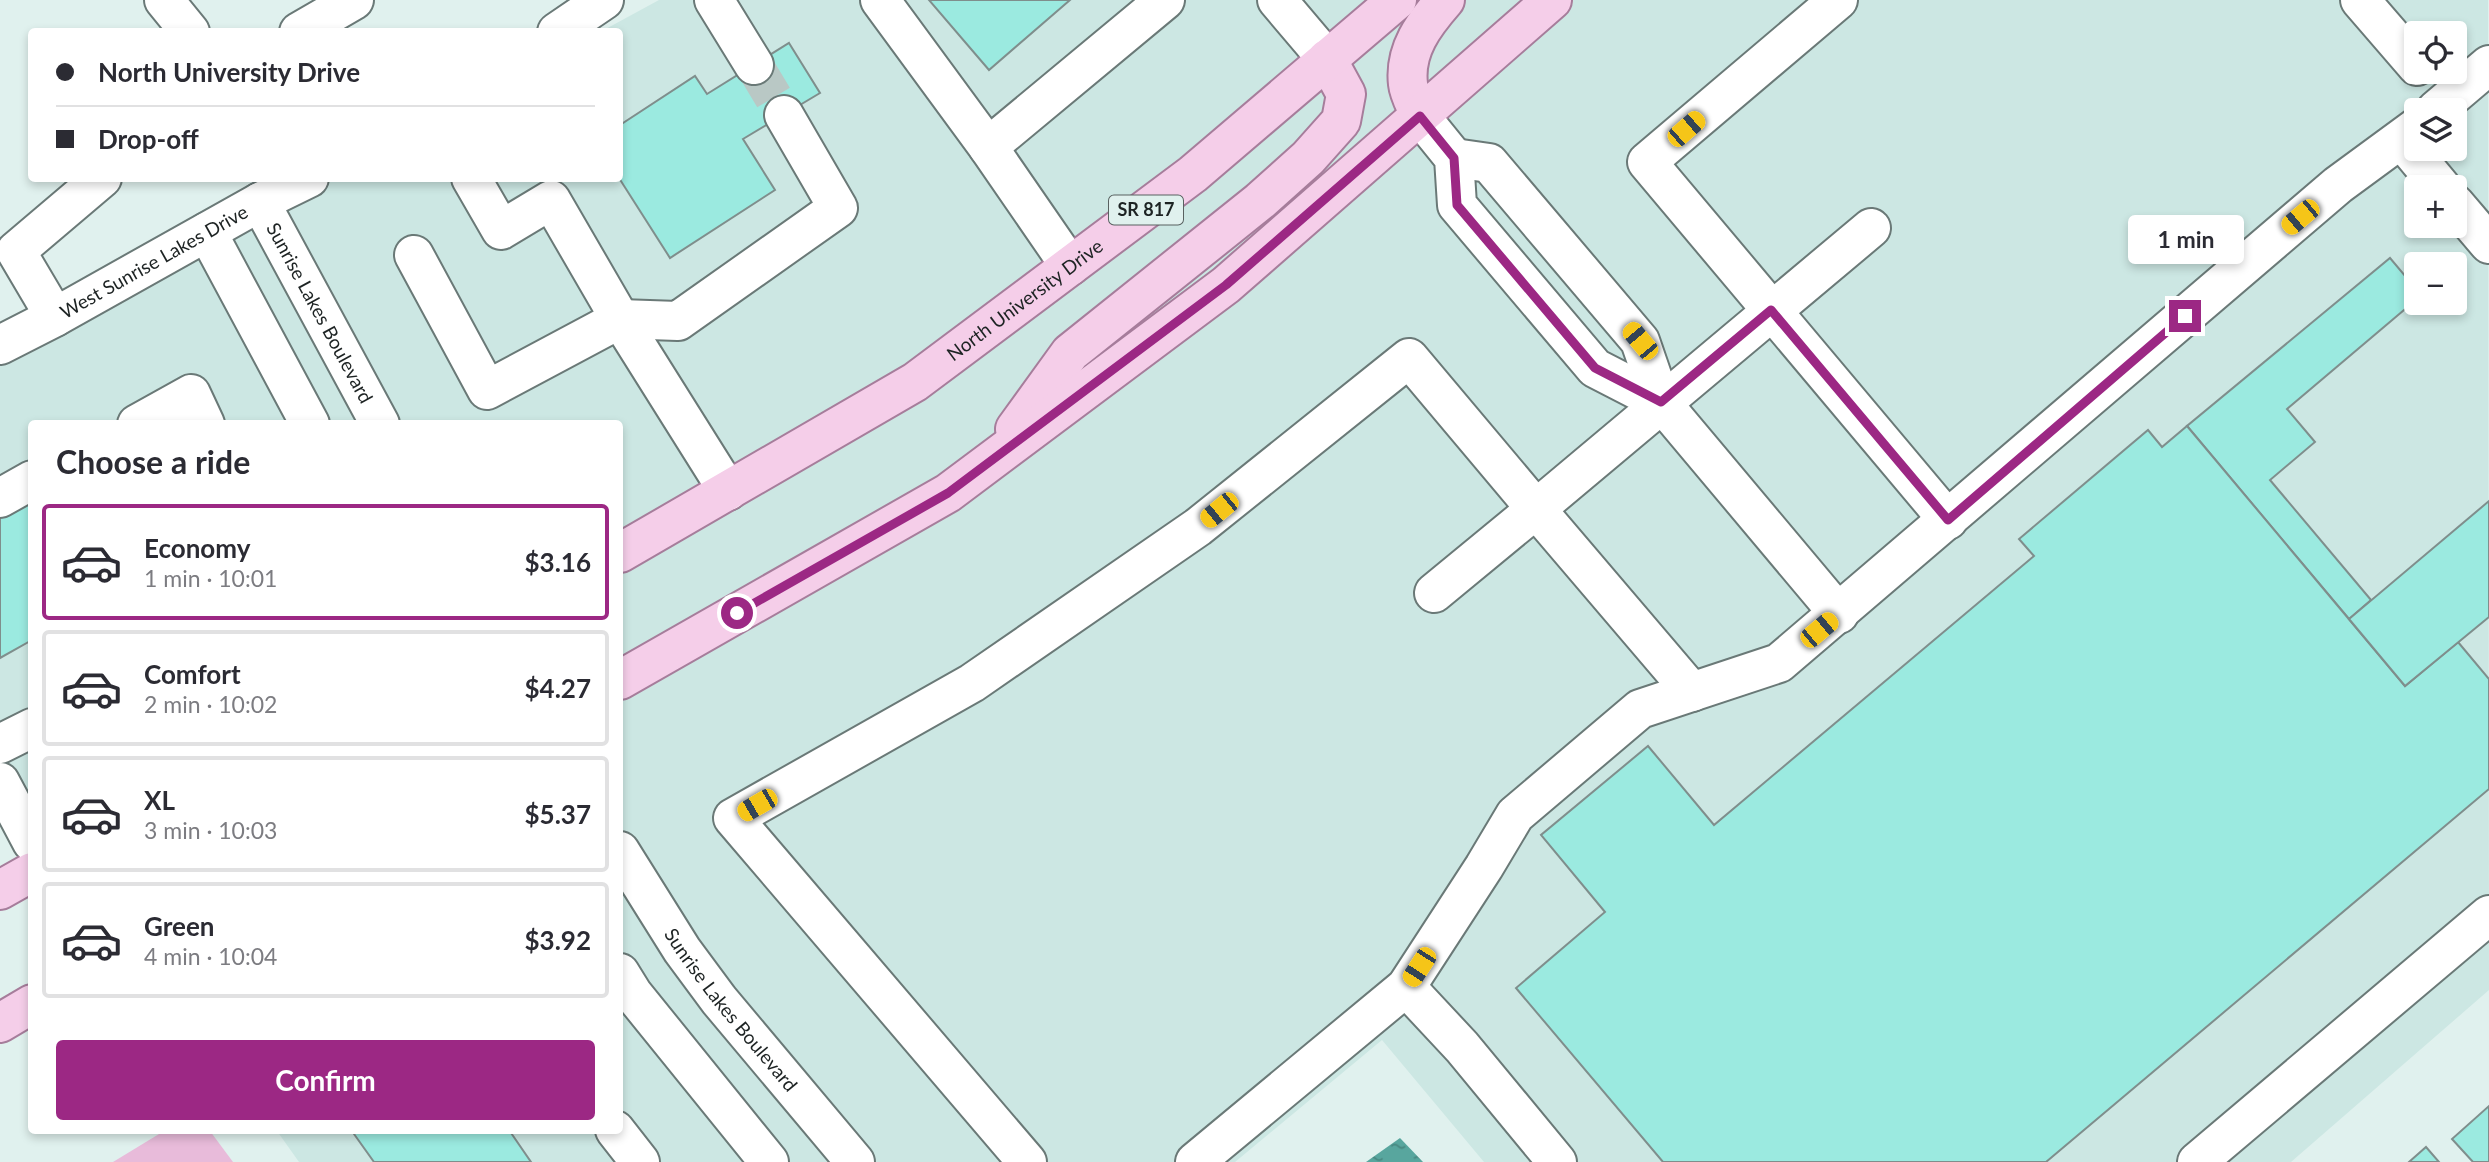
<!DOCTYPE html>
<html lang="en">
<head>
<meta charset="utf-8">
<style>
	body { margin:0; font-family:Lato,sans-serif; background:#f2f2f3; color:#2b2b33; height:100vh; display:flex; flex-direction:column; font-size:26px; white-space:nowrap }
	* { box-sizing:border-box; margin:0 }
	p { font-size:23px; color:#7c7c81 }
	.icon { flex:none; width:38px; height:38px; fill:none; stroke:currentColor; stroke-width:2; stroke-linecap:round; stroke-linejoin:round }
	.map { position:relative; flex:1; overflow:hidden }
	.details { position:absolute; left:28px; top:420px; width:595px; height:714px; display:flex; flex-direction:column; background:#fff; border-radius:7px; box-shadow:0 4px 10px #0003 }
	.details>* { flex:none }
	.top-card { position:absolute; left:28px; top:28px; width:595px; height:154px; border-radius:7px; box-shadow:0 4px 10px #0003; display:grid; align-content:center; height:154px; padding:0 28px; background:#fff }
	.tools { position:absolute; left:2404px; top:21px; display:grid; gap:14px }
	.tools a { display:grid; place-items:center; width:63px; height:63px; border-radius:7px; background:#fff; box-shadow:0 4px 10px #0003; font-size:35px }
	.end { position:absolute; width:32px; height:32px; margin:-16px; border:9px solid #9c2884; background:#fff; box-shadow:0 0 0 4px #fff }
	.from { border-radius:50% }
	.bubble { position:absolute; height:49px; border-radius:7px; background:#fff; box-shadow:0 4px 10px #0003; font-size:23px; font-weight:700; line-height:49px; text-align:center }
	.car { position:absolute; width:21px; height:42px; margin:-21px -10px; border-radius:9px; box-shadow:0 0 5px 2px #0007; background:linear-gradient(#f5c518 24%,#345 0 40%,#f5c518 0 76%,#345 0 86%,#f5c518 0) }
	.top-card b { display:flex; align-items:center; gap:24px; height:66px; font-size:26px }
	.top-card b+b { border-top:2px solid #e1e1e2 }
	.top-card i { width:18px; height:18px; background:#2b2b33 }
	ul { padding:0; list-style:none }
	li { display:flex; align-items:center; gap:21px; height:116px; margin:0 14px 10px; padding:0 14px; border:4px solid #e1e1e2; border-radius:7px }
	li div { flex:1 }
	li b { display:block; font-size:26px }
	li em { font-style:normal; font-weight:700 }
	li.selected { border-color:#9c2884 }
	li>.icon { width:63px; height:63px; stroke-width:1.5 }
	h2 { padding:0 28px; font-size:32px; line-height:84px }
	.button { display:flex; gap:14px; margin-top:auto; padding:14px 28px }
	.button a { flex:1; height:80px; border-radius:7px; background:#9c2884; color:#fff; font-size:28px; font-weight:700; line-height:80px; text-align:center }
	.map>svg:first-child { display:block }
	.built { fill:#cce7e3; fill-rule:evenodd }
	.pitch { fill:#e8bbda }
	.water { fill:url(#water-ripples) }
	.building { fill:#9beae0; stroke:#7f8e8c; stroke-width:2 }
	.lines { fill:none; stroke-linecap:round; stroke-linejoin:round }
	.minor-tunnel { stroke:#b9c8c5; stroke-width:38; stroke-dasharray:38 19; stroke-linecap:butt }
	.minor-casing { stroke:#6a7977; stroke-width:42 }
	.major-casing { stroke:#a67d9b; stroke-width:42 }
	.minor { stroke:#fff; stroke-width:38 }
	.major { stroke:#f5cee9; stroke-width:38 }
	.route { stroke:#9c2884; stroke-width:9 }
	.labels { text-anchor:middle; stroke-width:5; stroke-linejoin:round; paint-order:stroke }
	.shield { fill:#e0f1ee; stroke:#586160; stroke-width:2 }
	.shield-label { font-size:18px; font-weight:bold; fill:#1d2323 }
	.street-label { font-size:19px; fill:#1d2323; stroke:#e0f1ee }
</style>
</head>
<body>
<div class="map">
<svg width="2489" height="1162" viewBox="0 0 2489 1162">
	<defs>
		<pattern id="water-ripples" width="26" height="14" patternUnits="userSpaceOnUse" patternTransform="scale(1.75)"><rect width="26" height="14" fill="#58a69e"/><path d="M2 4q2-2 4 0t4 0M15 11q2-2 4 0t4 0" fill="none" stroke="#488780"/></pattern>
	</defs>
	<rect width="100%" height="100%" fill="#e0f1ee"/>
	<path class="built" d="M659 0H2488L2489 990 2291 1162H1484L1382 1040 1235 1162H299L277 1131 620 1130V424H32L31 808 0 825V364L335 179 620 178V32L602 31ZM2417 33H2455V72H2417ZM2417 110H2455V149H2417ZM2417 187H2455V226H2417ZM2417 264H2455V303H2417Z"/>
	<polygon class="pitch" points="164,1131 210,1131 233,1162 113,1162"/>
	<polygon class="water" points="1400,1138 1423,1162 1366,1162"/>
	<g class="building">
		<polygon points="929,0 1070,0 989,70"/>
		<polygon points="789,43 820,93 743,139 775,190 670,258 619,178 620,125 695,76 707,94"/>
		<polygon points="2390,258 2417,290 2417,299 2287,409 2315,442 2270,480 2371,600 2349,619 2187,426"/>
		<polygon points="2187,426 2405,686 2458,642 2489,679 2489,789 2046,1162 1663,1162 1516,988 1605,912 1541,835 1648,746 1714,825 2034,556 2019,539 2148,430 2162,447"/>
		<polygon points="32,499 32,640 0,658 0,517"/>
		<polygon points="2489,501 2489,617 2405,686 2349,619"/>
		<polygon points="2489,1106 2489,1162 2473,1162 2452,1139"/>
		<polygon points="359,1130 509,1130 531,1162 374,1162 354,1134"/>
		<polygon points="2426,1147 2439,1162 2409,1162"/>
	</g>
	<g class="lines">
		<polyline class="minor-tunnel" points="754,65 784,115"/>
		<defs>
			<g id="minor">
				<polyline points="164,0 190,32"/>
				<polyline points="714,0 754,65"/>
				<polyline points="880,0 988,147 1070,266"/>
				<polyline points="1277,0 1327,59"/>
				<polyline points="1838,0 1647,162 1948,520"/>
				<polyline points="2360,0 2417,66"/>
				<polyline points="299,32 354,0"/>
				<polyline points="557,32 604,0"/>
				<polyline points="2436,110 2489,65"/>
				<polyline points="1420,116 1454,158 1457,205 1595,368 1661,402"/>
				<polyline points="2402,140 2441,187"/>
				<polyline points="988,147 1165,0"/>
				<polyline points="1454,158 1489,163 1640,341 1661,402 1839,614"/>
				<polyline points="471,178 501,230 551,200 620,319 728,491"/>
				<path id="s1" d="M260 202 380 424"/>
				<polyline points="2455,204 2489,244"/>
				<polyline points="207,232 310,424"/>
				<polyline points="414,255 487,390 620,319 678,321 838,208 784,115"/>
				<polyline points="55,317 16,251 102,178"/>
				<path id="s2" d="M0 345 55 317 260 202 309 178"/>
				<polyline points="137,424 191,394 205,424"/>
				<polyline points="0,498 32,480"/>
				<polyline points="1434,593 1536,509 1692,692"/>
				<polyline points="0,744 32,728"/>
				<polyline points="0,782 32,842"/>
				<path id="s3" d="M620 851 682 950 719 1000 855 1162"/>
				<polyline points="620,973 633,994 769,1162"/>
				<polyline points="1406,987 1462,1047 1557,1162"/>
				<polyline points="615,1130 640,1162"/>
				<polyline points="1027,1162 733,818 972,683 1198,527 1409,358 1536,509 1871,228"/>
				<polyline points="1195,1162 1406,987 1484,867 1515,815 1640,709 1779,663 2338,185 2417,127"/>
				<polyline points="2197,1162 2489,915"/>
			</g>
			<g id="major">
				<path d="M1420 116C1416 106 1409 94 1408 84 1404 50 1424 24 1445 0"/>
				<polyline points="1015,429 1070,353 1260,201 1308,158 1341,121 1346,94 1327,59"/>
				<path id="s4" d="M620 553 915 382 1193 174 1397 0"/>
				<polyline points="620,680 948,493 1226,285 1552,0"/>
				<polyline points="0,890 32,872"/>
				<polyline points="0,1023 32,1004"/>
			</g>
		</defs>
		<use href="#minor" class="minor-casing"/>
		<use href="#major" class="major-casing"/>
		<use href="#minor" class="minor"/>
		<use href="#major" class="major"/>
	</g>
	<g class="lines">
		<polyline class="route" points="737,613 948,493 1226,285 1420,116 1454,158 1457,205 1595,368 1661,402 1771,310 1948,520 2185,316"/>
	</g>
	<g class="labels">
		<rect class="shield" x="1109" y="195.5" width="74" height="29" rx="5"/>
		<g class="shield-label">
			<text x="1146" y="216">SR 817</text>
		</g>
		<g class="street-label">
			<text dy="7" stroke="none"><textPath href="#s2" startOffset="175">West Sunrise Lakes Drive</textPath></text>
			<text dy="7" stroke="none"><textPath href="#s4" startOffset="478">North University Drive</textPath></text>
			<text dy="7" stroke="none"><textPath href="#s1" startOffset="126">Sunrise Lakes Boulevard</textPath></text>
			<text dy="7" stroke="none"><textPath href="#s3" startOffset="194">Sunrise Lakes Boulevard</textPath></text>
		</g>
	</g>
</svg>
<div class="tools">
<a><svg class="icon" aria-label="locate" viewBox="0 0 24 24"><circle cx="12" cy="12" r="6"/><path d="M12 2v4M12 18v4M2 12h4M18 12h4"/></svg></a>
<a><svg class="icon" aria-label="layers" viewBox="0 0 24 24"><path d="M12 4l9 5-9 5-9-5zM3 14l9 5 9-5"/></svg></a>
<a>+</a>
<a>−</a>
</div>
<i class="end from" style="left:737px;top:613px"></i>
<i class="end" style="left:2185px;top:316px"></i>
<div class="bubble" style="left:2128px;top:215px;width:116px">1 min</div>
<i class="car" style="left:1686px;top:129px;rotate:49deg"></i>
<i class="car" style="left:2300px;top:217px;rotate:230deg"></i>
<i class="car" style="left:1640px;top:341px;rotate:320deg"></i>
<i class="car" style="left:1219px;top:510px;rotate:231deg"></i>
<i class="car" style="left:1819px;top:630px;rotate:50deg"></i>
<i class="car" style="left:757px;top:805px;rotate:240deg"></i>
<i class="car" style="left:1419px;top:967px;rotate:213deg"></i>
<div class="top-card">
<b><i class="from"></i>North University Drive</b>
<b><i></i>Drop-off</b>
</div>
<section class="details">
<h2>Choose a ride</h2>
<ul>
<li class="selected"><svg class="icon" aria-label="car" viewBox="0 0 24 24"><path d="M5 17H2v-5l4-1 3-4h7l3 4 3 1v5h-3M9 17h6M6 11h13"/><circle cx="7" cy="17" r="2"/><circle cx="17" cy="17" r="2"/></svg><div><b>Economy</b><p>1 min · 10:01</p></div><em>$3.16</em></li>
<li><svg class="icon" aria-label="car" viewBox="0 0 24 24"><path d="M5 17H2v-5l4-1 3-4h7l3 4 3 1v5h-3M9 17h6M6 11h13"/><circle cx="7" cy="17" r="2"/><circle cx="17" cy="17" r="2"/></svg><div><b>Comfort</b><p>2 min · 10:02</p></div><em>$4.27</em></li>
<li><svg class="icon" aria-label="car" viewBox="0 0 24 24"><path d="M5 17H2v-5l4-1 3-4h7l3 4 3 1v5h-3M9 17h6M6 11h13"/><circle cx="7" cy="17" r="2"/><circle cx="17" cy="17" r="2"/></svg><div><b>XL</b><p>3 min · 10:03</p></div><em>$5.37</em></li>
<li><svg class="icon" aria-label="car" viewBox="0 0 24 24"><path d="M5 17H2v-5l4-1 3-4h7l3 4 3 1v5h-3M9 17h6M6 11h13"/><circle cx="7" cy="17" r="2"/><circle cx="17" cy="17" r="2"/></svg><div><b>Green</b><p>4 min · 10:04</p></div><em>$3.92</em></li>
</ul>
<div class="button"><a>Confirm</a></div>
</section>
</div>
</body>
</html>
